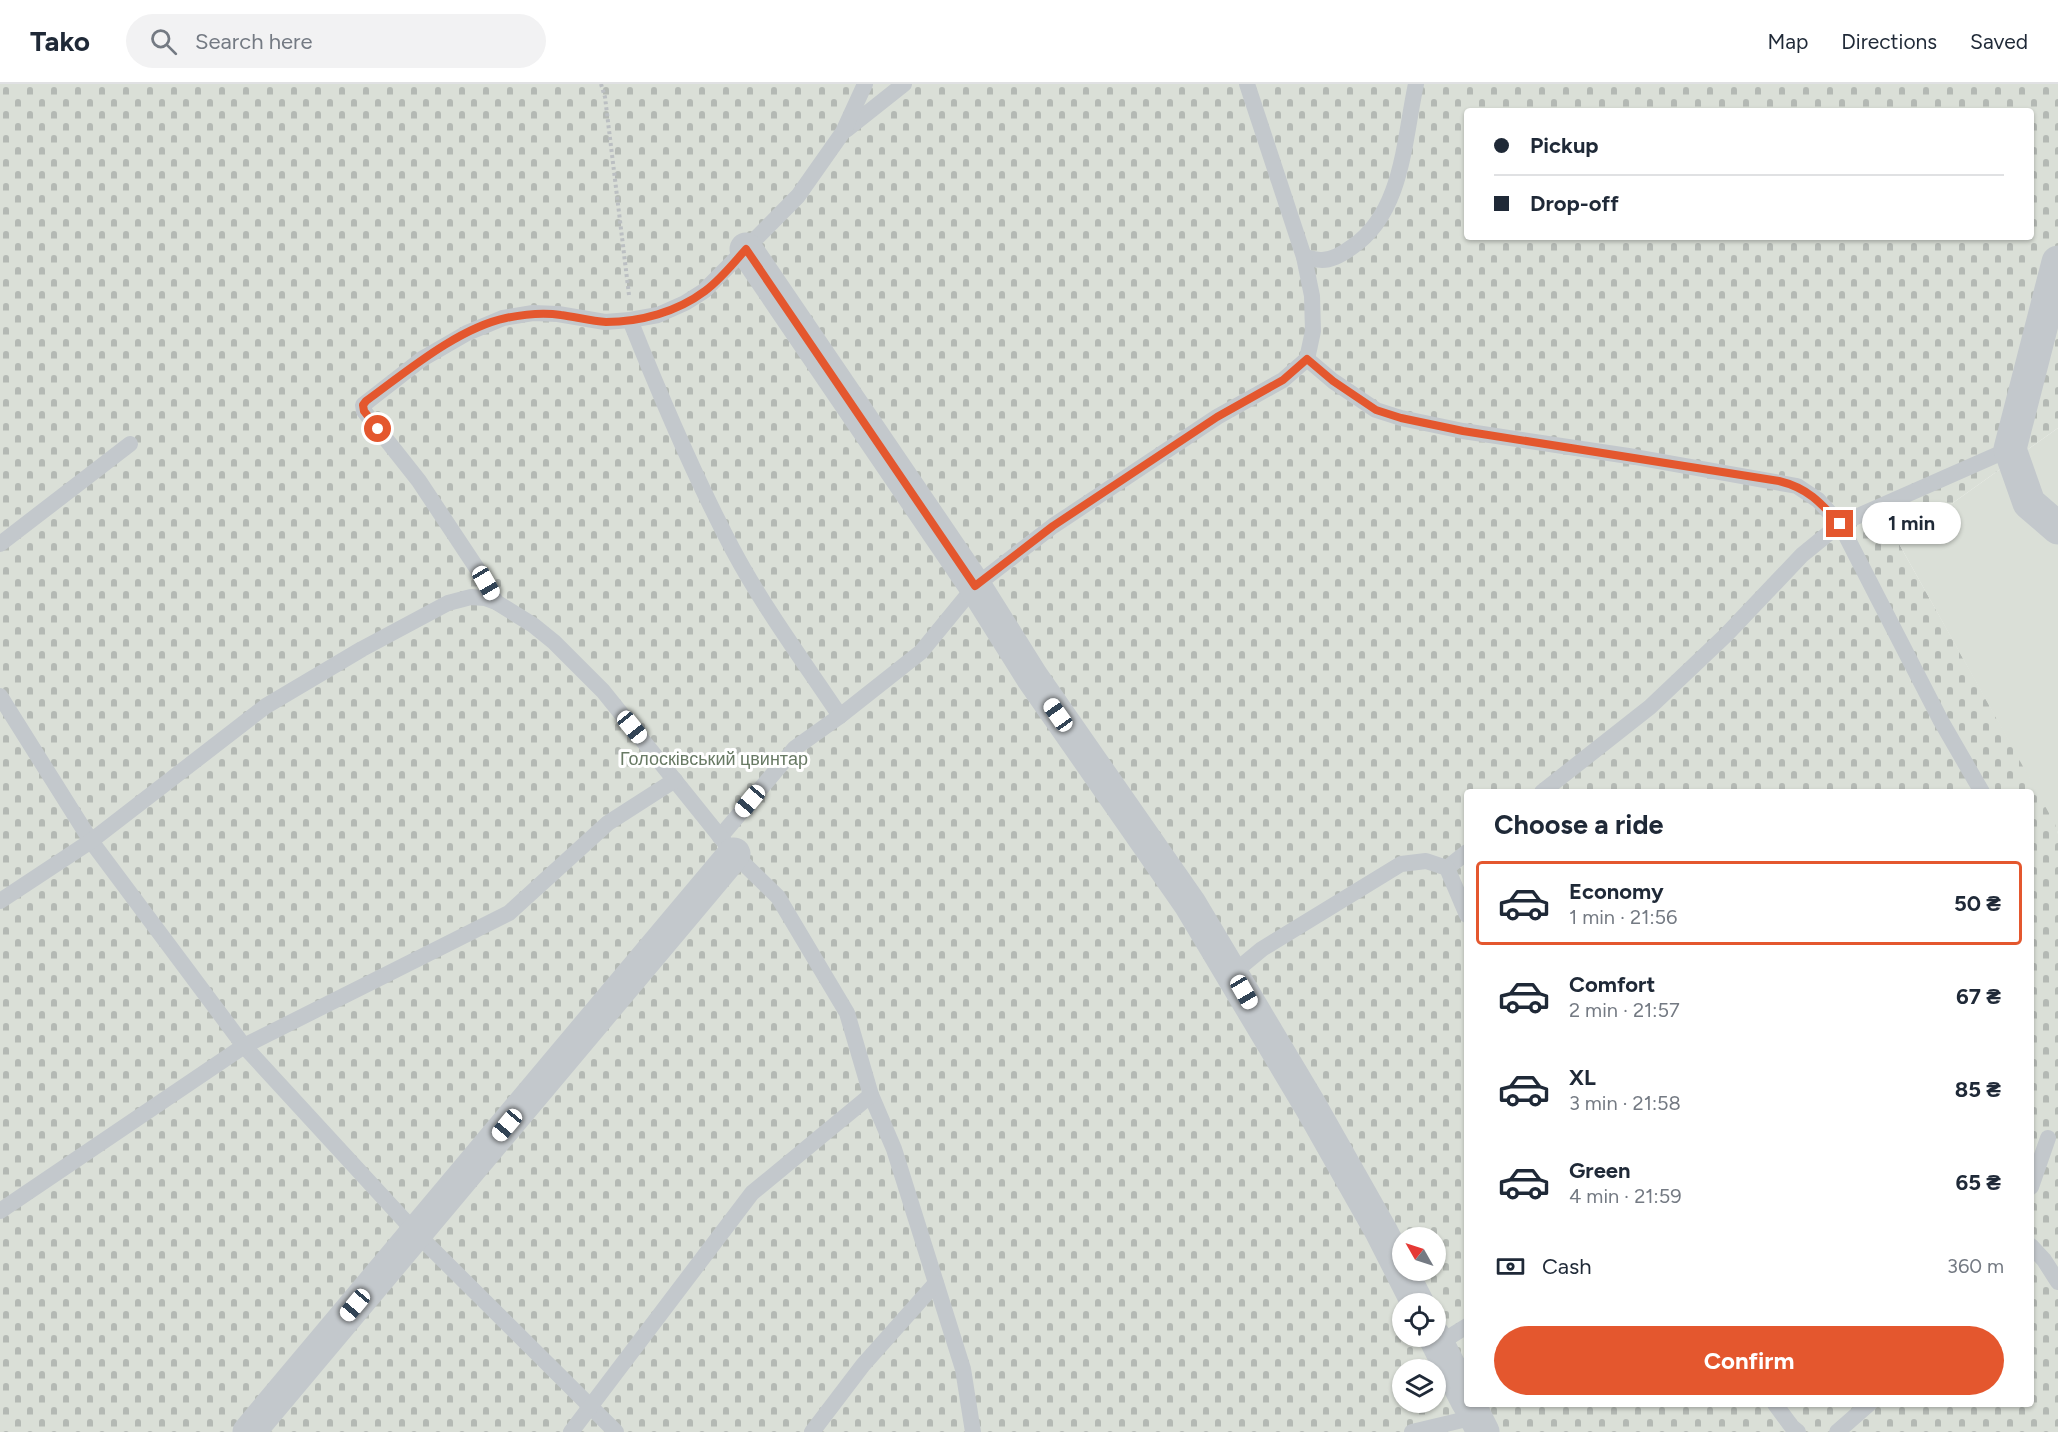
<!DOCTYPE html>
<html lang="en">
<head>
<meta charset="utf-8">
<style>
	body { margin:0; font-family:Figtree,sans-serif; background:#f2f2f3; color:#1f2937; height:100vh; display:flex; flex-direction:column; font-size:22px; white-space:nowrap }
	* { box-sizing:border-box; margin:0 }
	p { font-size:20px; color:#747a83 }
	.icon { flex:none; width:33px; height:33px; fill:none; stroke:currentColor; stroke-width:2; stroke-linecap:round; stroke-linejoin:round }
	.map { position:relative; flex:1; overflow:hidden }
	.panel { position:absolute; left:1464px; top:705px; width:570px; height:618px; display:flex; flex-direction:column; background:#fff; border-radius:6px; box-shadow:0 2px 4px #0004 }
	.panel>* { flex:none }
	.hud { position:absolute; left:1464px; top:24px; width:570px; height:132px; border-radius:6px; box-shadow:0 2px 4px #0004; display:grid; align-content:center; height:132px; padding:0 30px; background:#fff }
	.needle { width:39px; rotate:309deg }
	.buttons { position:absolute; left:1392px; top:1143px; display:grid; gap:12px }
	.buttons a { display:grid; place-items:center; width:54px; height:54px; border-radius:50%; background:#fff; box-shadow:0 2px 4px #0004; font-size:30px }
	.end { position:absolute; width:27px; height:27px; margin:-14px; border:8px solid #e4572e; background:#fff; box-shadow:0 0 0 3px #fff }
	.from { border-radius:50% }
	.bubble { position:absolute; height:42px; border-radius:21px; background:#fff; box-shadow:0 2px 4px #0004; font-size:20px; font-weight:700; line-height:42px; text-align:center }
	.car { position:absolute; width:18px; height:36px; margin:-18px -9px; border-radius:8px; box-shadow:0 0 4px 2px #0007; background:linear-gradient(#fff 24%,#345 0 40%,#fff 0 76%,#345 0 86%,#fff 0) }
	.hud b { display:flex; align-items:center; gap:21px; height:57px; font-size:22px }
	.hud b+b { border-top:2px solid #e0e1e3 }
	.hud i { width:15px; height:15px; background:#1f2937 }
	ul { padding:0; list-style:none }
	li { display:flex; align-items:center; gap:18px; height:84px; margin:0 12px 9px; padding:0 18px; border:3px solid transparent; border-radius:6px }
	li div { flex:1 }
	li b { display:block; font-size:22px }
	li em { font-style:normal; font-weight:700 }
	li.selected { border-color:#e4572e }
	li>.icon { width:54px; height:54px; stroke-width:1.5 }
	h2 { padding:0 30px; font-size:27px; line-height:72px }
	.pay { display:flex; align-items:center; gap:15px; height:66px; padding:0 30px; font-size:22px }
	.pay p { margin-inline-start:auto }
	.action { display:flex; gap:12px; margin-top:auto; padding:12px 30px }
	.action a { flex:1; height:69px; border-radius:36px; background:#e4572e; color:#fff; font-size:24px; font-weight:700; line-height:69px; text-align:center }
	header { display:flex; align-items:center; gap:36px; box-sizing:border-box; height:84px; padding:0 30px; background:#fff; border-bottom:2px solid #e0e1e3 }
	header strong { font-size:28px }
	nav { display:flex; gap:33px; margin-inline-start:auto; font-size:21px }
	.search { width:420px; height:54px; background:#f2f2f3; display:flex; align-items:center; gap:15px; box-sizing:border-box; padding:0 21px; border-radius:33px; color:#747a83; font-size:22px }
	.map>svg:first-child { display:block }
	.cemetery { fill:url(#cemetery-stones); fill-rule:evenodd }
	.garden { fill:#dadfd7 }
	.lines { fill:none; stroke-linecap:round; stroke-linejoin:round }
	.path { stroke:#bbbfc2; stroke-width:4; stroke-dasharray:3 3; stroke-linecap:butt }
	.service { stroke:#c3c8cc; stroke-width:16 }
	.minor { stroke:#c3c8cc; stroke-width:33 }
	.route { stroke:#e4572e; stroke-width:8 }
	.labels { text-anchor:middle; stroke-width:6; stroke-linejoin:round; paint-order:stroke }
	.park-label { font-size:18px; fill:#687a64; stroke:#fff }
</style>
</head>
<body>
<header>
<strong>Tako</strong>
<div class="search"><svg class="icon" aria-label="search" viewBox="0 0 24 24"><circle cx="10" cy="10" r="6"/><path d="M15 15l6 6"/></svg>Search here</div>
<nav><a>Map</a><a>Directions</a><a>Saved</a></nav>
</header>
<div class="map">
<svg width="2058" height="1348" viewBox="0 0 2058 1348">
	<defs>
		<pattern id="cemetery-stones" width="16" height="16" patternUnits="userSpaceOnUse" patternTransform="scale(1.5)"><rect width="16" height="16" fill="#dadfd7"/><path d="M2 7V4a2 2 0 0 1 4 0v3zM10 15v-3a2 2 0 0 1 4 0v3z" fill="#b4b9b4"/></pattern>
	</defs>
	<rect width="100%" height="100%" fill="#fafaf8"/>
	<path class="cemetery" d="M0 0H2058V344L1898 458 2056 740 2058 750V1348H0ZM1467 27H2031V153H1467ZM1467 708H2031V1320H1467ZM1402 1154H1436V1186H1402ZM1402 1220H1436V1252H1402ZM1402 1286H1436V1318H1402Z"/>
	<polygon class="garden" points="2058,344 2058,750 2055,740 1898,458"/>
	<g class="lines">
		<polyline class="path" points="601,0 605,13 629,211"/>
		<g class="service">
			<polyline points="846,46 904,0"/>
			<path d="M1304 173C1310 174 1317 176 1322 176 1332 176 1344 169 1352 163 1403 129 1404 55 1416 0"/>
			<path d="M630 236C661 314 694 392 733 466 764 524 804 578 840 632"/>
			<polyline points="1307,275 1333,297 1376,326 1401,334 1463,347 1635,373 1797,402 1818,416 1840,440 1941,637 1982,708"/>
			<polyline points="0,460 130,360"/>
			<polyline points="496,518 478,486 419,397 370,335 364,327 363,321 422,275 467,249 503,234 533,229 558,230 605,238 630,236 658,231 685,219 704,207 798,112 843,48 865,0"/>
			<polyline points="0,612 91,757 244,962 416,1149 616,1348"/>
			<polyline points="1542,708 1650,623 1726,551 1802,471 1840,440 2010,365"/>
			<polyline points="720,753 795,664 840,632 921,568 975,502 1053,442 1217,333 1283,296 1307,275 1313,247 1312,212 1304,173 1247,0"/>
			<polyline points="1447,784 1467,768"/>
			<polyline points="0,817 91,757 266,622 362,565 448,519 471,513 485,514 496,518 533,541 554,558 603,607 734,770 778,813 847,929 871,1011 894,1065 963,1285 973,1348"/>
			<polyline points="1233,889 1262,865 1401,780 1426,777 1447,784 1467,831"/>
			<polyline points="2031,1103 2048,1054"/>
			<polyline points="0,1127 244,962 509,829 608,739 675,696"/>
			<polyline points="2031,1162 2044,1176 2058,1198"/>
			<polyline points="1438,1260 1467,1242"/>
			<polyline points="1775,1320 1792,1343 1798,1348"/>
			<polyline points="571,1348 752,1109 871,1011"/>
			<polyline points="812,1348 863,1281 936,1199"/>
			<polyline points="1412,1348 1475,1333"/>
			<polyline points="1837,1348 1869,1320"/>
		</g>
		<g class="minor">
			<polyline points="746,165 975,502 1032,593 1190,820 1311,1023 1381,1147 1418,1220"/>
			<polyline points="2058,178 2010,365 2029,419 2058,444"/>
			<polyline points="1434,1252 1467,1317"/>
			<polyline points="1469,1320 1483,1348"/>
			<polyline points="249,1348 734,770"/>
		</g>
	</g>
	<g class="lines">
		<path class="route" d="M378 345 364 327 363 321 366 317C406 288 458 244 506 234 525 230 542 228 561 231 576 233 591 237 606 238 640 238 677 228 705 207 720 196 733 180 746 165L975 502 1053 442 1217 333 1283 296 1307 275 1333 297 1376 326 1401 334 1463 347 1779 397C1808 404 1821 419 1840 440"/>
	</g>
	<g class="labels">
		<g class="park-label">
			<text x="714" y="681">Голосківський цвинтар</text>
		</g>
	</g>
</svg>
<div class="buttons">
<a><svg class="needle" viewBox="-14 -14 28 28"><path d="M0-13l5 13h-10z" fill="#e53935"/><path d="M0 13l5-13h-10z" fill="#747a83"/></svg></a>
<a><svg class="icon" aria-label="locate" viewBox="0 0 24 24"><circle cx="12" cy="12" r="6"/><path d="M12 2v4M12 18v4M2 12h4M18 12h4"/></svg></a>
<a><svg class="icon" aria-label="layers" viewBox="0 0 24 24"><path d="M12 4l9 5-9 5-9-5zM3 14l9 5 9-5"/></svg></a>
</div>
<i class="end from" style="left:378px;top:345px"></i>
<i class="end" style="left:1840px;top:440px"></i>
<div class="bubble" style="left:1862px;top:418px;width:99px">1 min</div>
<i class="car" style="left:486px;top:499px;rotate:150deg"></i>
<i class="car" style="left:1058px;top:631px;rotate:325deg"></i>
<i class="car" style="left:632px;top:643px;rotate:141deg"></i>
<i class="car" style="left:750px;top:717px;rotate:220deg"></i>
<i class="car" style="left:1244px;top:908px;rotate:150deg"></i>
<i class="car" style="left:507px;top:1041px;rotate:220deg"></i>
<i class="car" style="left:355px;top:1221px;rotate:220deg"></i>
<div class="hud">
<b><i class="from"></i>Pickup</b>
<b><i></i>Drop-off</b>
</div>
<section class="panel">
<h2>Choose a ride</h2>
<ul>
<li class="selected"><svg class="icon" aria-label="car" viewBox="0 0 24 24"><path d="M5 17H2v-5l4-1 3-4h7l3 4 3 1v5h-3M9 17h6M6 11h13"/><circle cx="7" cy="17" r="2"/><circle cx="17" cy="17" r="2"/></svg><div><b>Economy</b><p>1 min · 21:56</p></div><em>50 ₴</em></li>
<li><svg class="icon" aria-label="car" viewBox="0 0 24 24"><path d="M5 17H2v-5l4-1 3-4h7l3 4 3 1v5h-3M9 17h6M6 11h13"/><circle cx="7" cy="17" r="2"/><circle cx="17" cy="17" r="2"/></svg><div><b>Comfort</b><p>2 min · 21:57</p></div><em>67 ₴</em></li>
<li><svg class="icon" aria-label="car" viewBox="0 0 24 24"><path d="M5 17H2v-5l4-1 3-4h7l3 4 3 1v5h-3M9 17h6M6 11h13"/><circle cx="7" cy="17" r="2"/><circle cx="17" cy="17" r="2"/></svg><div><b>XL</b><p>3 min · 21:58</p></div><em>85 ₴</em></li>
<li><svg class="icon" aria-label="car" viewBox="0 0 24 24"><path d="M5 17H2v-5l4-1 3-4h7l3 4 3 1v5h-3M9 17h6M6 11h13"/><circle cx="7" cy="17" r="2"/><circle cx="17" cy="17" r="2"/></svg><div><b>Green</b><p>4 min · 21:59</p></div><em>65 ₴</em></li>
</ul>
<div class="pay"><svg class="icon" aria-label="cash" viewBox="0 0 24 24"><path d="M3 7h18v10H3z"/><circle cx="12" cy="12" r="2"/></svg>Cash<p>360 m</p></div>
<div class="action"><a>Confirm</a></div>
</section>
</div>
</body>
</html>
